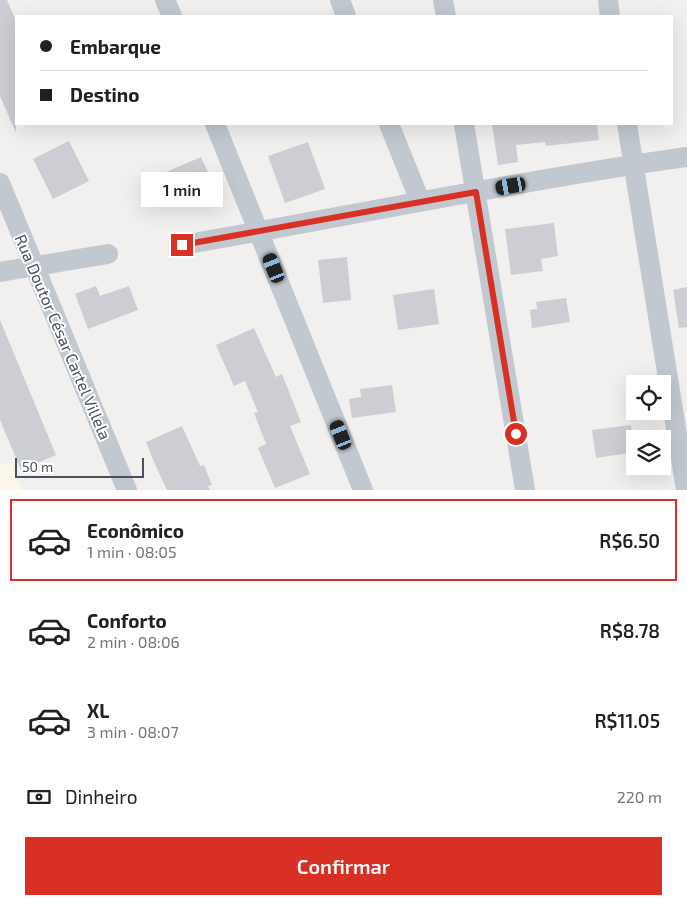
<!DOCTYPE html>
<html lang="pt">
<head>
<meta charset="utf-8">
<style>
	body { margin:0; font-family:"Exo 2",sans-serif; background:#f2f2f2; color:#202124; height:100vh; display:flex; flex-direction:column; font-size:19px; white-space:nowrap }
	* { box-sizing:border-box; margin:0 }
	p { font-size:16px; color:#757577 }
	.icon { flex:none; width:28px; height:28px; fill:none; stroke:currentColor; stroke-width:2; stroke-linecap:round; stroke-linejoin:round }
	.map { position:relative; height:490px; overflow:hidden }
	.side { display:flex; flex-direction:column; background:#fff; flex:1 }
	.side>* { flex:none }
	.guide { position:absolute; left:15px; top:15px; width:658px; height:110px; border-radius:0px; box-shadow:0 5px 20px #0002; display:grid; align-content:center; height:110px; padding:0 25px; background:#fff }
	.controls { position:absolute; left:626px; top:375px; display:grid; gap:10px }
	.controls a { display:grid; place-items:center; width:45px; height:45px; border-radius:0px; background:#fff; box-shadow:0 5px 20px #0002; font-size:25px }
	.scale { position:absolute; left:15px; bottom:12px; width:129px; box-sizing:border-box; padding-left:5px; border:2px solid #49515b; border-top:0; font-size:14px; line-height:18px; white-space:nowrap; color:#49515b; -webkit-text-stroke:4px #fff; paint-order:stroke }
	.end { position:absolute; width:22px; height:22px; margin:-11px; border:6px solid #d93025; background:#fff; box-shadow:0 0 0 2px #fff }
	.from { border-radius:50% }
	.bubble { position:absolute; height:35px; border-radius:0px; background:#fff; box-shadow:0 5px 20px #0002; font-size:16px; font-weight:600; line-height:35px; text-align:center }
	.car { position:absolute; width:15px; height:30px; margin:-15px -8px; border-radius:6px; box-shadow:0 0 4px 1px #0007; background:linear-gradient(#222 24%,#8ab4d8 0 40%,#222 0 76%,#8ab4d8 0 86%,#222 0) }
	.guide b { display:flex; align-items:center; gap:18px; height:48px; font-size:19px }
	.guide b+b { border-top:1px solid #e0e0e0 }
	.guide i { width:12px; height:12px; background:#202124 }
	ul { padding:9px 0 0; list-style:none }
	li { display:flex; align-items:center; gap:15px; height:82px; margin:0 10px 8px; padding:0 15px; border:2px solid transparent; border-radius:0px }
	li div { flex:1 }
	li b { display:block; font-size:19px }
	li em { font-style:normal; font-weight:600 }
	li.on { border-color:#d93025 }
	li>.icon { width:45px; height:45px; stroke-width:1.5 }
	.pay { display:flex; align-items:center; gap:12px; height:55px; padding:0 25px; font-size:19px }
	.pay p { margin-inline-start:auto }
	.cta { display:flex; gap:10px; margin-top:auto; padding:10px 25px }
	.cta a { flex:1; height:58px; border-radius:0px; background:#d93025; color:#fff; font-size:20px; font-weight:600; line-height:58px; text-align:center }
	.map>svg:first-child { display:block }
	.commercial { fill:#fbf7ea }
	.building { fill:#ccced3 }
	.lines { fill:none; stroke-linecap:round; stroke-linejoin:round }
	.street { stroke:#c1c8d0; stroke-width:20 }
	.route { stroke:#d93025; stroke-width:6 }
	.labels { text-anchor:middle; stroke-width:4; stroke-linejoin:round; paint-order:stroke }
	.street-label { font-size:16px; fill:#49515b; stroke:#fff }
</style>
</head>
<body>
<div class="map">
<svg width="687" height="490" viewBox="0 0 687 490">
	<rect width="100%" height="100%" fill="#f2f0ef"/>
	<polygon class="commercial" points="11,463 22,490 0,490 0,465"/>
	<g class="building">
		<polygon points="0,0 7,0 16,21 16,133 0,96"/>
		<polygon points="492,124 597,124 599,140 546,146 545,142 516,145 518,162 498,165"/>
		<polygon points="69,141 89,181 53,199 33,159"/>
		<polygon points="308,142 325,189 285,203 268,156"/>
		<polygon points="201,157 208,172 200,176 204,185 177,196 166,172"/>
		<polygon points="554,223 558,256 541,259 543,271 511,275 505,229"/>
		<polygon points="347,257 351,300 323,303 318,260"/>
		<polygon points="96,286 100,296 129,286 138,310 88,329 75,294"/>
		<polygon points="687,287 687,327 679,328 673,290"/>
		<polygon points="434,289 439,324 398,330 393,295"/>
		<polygon points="566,298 570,322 532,328 530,310 537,309 536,302"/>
		<polygon points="0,320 56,455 21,470 0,420"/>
		<polygon points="254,328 276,377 282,374 301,422 290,426 310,474 275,488 258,448 266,444 254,413 258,412 245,381 234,386 216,345"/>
		<polygon points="392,385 396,412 352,418 349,399 361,397 360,389"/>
		<polygon points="631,425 635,452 596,458 592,430"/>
		<polygon points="182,426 200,466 204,465 212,485 208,486 210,490 167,490 154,462 146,442"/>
	</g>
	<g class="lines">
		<g class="street">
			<polyline points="165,0 172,16"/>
			<polyline points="340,0 346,16"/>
			<polyline points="443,0 446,16"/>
			<polyline points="608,0 610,16"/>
			<polyline points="215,124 363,490"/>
			<polyline points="389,124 420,201"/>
			<polyline points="464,124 525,490"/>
			<polyline points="627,124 686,490"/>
			<polyline points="0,183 127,490"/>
			<path d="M182 245C350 216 518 181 687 157"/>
			<polyline points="0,272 108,254"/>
		</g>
	</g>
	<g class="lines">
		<polyline class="route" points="182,245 476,192 516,434"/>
	</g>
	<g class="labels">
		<g class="street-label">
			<text transform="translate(63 337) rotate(67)" y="6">Rua Doutor César Cartel Villela</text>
		</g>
	</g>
</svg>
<div class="controls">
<a><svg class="icon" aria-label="locate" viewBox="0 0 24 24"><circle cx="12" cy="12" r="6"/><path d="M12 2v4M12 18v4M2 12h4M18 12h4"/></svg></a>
<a><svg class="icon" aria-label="layers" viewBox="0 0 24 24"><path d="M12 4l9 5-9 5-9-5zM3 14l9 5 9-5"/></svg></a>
</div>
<div class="scale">50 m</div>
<i class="end from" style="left:516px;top:434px"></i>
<i class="end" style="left:182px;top:245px"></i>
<div class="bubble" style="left:141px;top:172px;width:82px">1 min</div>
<i class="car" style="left:511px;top:186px;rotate:260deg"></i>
<i class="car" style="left:274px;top:268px;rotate:338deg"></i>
<i class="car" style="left:341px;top:435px;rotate:338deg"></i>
<div class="guide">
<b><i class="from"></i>Embarque</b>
<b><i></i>Destino</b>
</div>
</div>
<section class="side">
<ul>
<li class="on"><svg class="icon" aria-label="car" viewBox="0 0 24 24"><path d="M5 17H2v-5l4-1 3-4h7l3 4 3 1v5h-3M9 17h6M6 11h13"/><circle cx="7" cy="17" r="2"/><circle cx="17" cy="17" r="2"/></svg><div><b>Econômico</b><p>1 min · 08:05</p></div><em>R$6.50</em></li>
<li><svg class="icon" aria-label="car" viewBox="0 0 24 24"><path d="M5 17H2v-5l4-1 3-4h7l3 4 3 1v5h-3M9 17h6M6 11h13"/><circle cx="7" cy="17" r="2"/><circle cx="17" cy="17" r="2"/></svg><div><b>Conforto</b><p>2 min · 08:06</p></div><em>R$8.78</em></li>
<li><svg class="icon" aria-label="car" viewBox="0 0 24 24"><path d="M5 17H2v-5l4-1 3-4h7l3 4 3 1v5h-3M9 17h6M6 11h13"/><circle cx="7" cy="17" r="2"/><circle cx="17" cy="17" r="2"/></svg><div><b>XL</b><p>3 min · 08:07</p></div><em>R$11.05</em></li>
</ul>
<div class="pay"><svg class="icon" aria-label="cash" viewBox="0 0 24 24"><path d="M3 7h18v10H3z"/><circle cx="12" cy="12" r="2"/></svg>Dinheiro<p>220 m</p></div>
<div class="cta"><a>Confirmar</a></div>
</section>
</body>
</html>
